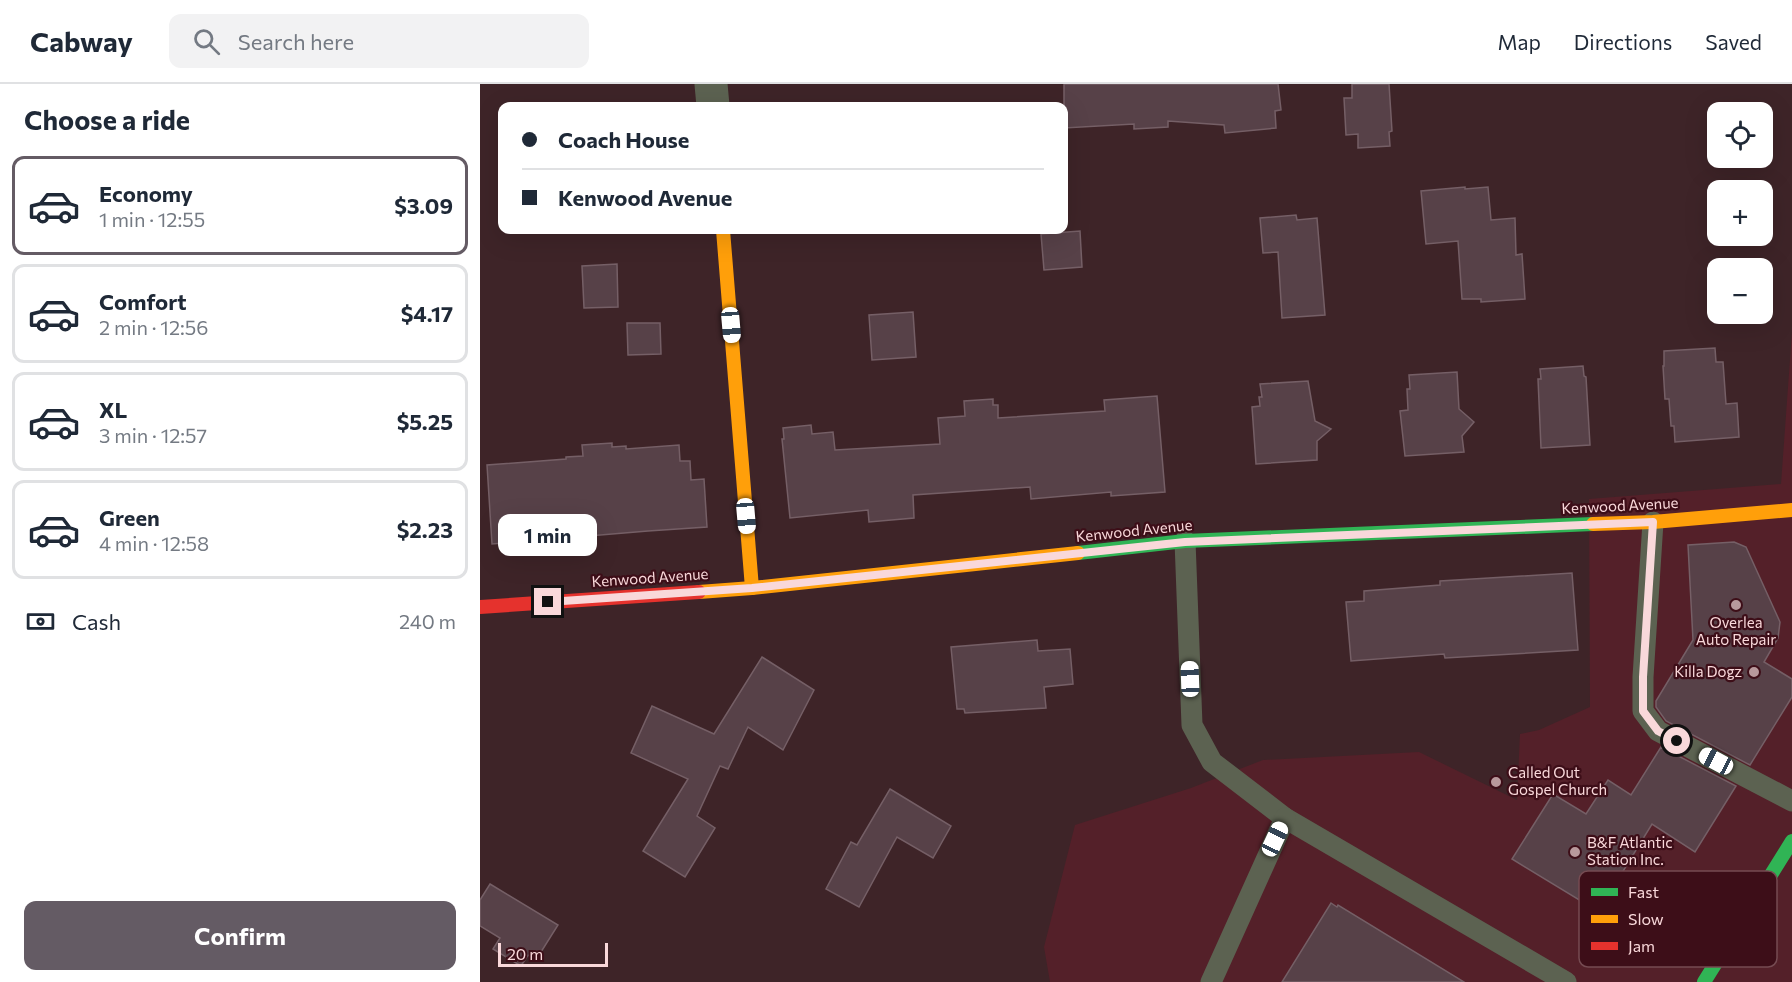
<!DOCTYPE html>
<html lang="en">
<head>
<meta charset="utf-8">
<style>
	body { margin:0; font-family:Commissioner,sans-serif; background:#f2f2f3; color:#1f2937; height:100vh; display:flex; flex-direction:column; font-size:22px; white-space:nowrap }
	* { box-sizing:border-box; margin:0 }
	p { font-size:20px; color:#747a83 }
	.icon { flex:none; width:33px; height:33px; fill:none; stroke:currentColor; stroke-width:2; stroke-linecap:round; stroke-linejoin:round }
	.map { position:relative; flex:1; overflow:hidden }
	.panel { display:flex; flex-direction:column; background:#fff; width:480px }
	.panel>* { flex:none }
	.banner { position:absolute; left:18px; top:18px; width:570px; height:132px; border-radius:12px; box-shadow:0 6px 24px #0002; display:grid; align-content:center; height:132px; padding:0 24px; background:#fff }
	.controls { position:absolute; left:1227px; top:18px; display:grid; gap:12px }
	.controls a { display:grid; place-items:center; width:66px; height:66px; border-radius:12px; background:#fff; box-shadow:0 6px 24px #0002; font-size:30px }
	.scale { position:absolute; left:18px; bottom:15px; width:110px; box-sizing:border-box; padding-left:6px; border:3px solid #f9d8da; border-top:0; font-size:16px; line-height:21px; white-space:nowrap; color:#f9d8da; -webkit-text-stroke:4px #3d0e18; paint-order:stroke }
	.end { position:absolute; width:27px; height:27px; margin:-14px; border:8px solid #f9d8da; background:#111; box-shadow:0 0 0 3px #111 }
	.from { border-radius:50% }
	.bubble { position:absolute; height:42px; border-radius:12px; background:#fff; box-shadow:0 6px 24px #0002; font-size:20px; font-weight:700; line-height:42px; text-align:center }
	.car { position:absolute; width:18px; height:36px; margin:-18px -9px; border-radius:8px; box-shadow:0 0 4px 2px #0007; background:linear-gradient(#fff 24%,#345 0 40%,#fff 0 76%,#345 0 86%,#fff 0) }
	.banner b { display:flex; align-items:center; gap:21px; height:57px; font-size:22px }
	.banner b+b { border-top:2px solid #e0e1e3 }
	.banner i { width:15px; height:15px; background:#1f2937 }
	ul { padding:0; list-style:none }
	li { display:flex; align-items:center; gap:18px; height:99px; margin:0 12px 9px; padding:0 12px; border:3px solid #e0e1e3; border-radius:12px }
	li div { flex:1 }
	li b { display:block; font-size:22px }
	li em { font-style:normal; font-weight:700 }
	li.current { border-color:#645b64 }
	li>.icon { width:54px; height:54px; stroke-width:1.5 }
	h2 { padding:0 24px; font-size:27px; line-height:72px }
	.pay { display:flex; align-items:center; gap:15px; height:66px; padding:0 24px; font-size:22px }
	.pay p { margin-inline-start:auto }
	.cta { display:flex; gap:12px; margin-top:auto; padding:12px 24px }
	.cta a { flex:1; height:69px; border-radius:12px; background:#645b64; color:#fff; font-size:24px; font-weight:700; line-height:69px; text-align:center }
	header { display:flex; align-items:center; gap:36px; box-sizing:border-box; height:84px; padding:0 30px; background:#fff; border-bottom:2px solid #e0e1e3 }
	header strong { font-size:28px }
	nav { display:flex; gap:33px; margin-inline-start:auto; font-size:21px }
	.search { width:420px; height:54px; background:#f2f2f3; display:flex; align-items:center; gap:15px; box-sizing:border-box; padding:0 21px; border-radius:12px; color:#747a83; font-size:22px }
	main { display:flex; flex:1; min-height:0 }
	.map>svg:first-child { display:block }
	.built { fill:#542029 }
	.building { fill:#574148; stroke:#755f66; stroke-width:1.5 }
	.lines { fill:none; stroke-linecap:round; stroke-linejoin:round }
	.lane { stroke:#5c6251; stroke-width:21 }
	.street { stroke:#5c6251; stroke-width:33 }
	.fast { stroke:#30b455; stroke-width:14 }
	.slow { stroke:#ff9f0a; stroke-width:14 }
	.jam { stroke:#e5322d; stroke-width:14 }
	.route { stroke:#f9d8da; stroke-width:8 }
	.poi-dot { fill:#b8999c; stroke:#3d0e18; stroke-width:2 }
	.labels { text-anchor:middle; stroke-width:4.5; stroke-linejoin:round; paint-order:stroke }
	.street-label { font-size:15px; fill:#f9d8da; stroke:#3d0e18 }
	.poi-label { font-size:15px; fill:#f9d8da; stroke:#3d0e18; text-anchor:start }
	.key { fill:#3d0e18; stroke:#754b52; stroke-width:1.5 }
	.key-label { font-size:16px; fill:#f9d8da }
</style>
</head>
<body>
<header>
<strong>Cabway</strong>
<div class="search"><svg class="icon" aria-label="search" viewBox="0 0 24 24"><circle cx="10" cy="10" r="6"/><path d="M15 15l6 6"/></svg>Search here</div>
<nav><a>Map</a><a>Directions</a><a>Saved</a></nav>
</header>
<main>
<section class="panel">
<h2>Choose a ride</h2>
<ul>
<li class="current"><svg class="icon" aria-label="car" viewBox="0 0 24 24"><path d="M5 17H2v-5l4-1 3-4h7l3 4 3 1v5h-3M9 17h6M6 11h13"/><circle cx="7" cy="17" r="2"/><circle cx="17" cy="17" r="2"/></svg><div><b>Economy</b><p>1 min · 12:55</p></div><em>$3.09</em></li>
<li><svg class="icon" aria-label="car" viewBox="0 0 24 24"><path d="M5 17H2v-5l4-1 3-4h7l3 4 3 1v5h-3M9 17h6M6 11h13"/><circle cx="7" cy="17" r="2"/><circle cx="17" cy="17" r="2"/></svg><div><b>Comfort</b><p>2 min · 12:56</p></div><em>$4.17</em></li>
<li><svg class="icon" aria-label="car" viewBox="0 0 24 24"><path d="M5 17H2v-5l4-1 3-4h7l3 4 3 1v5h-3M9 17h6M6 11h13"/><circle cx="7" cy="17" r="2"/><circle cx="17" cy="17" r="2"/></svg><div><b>XL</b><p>3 min · 12:57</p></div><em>$5.25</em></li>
<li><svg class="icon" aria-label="car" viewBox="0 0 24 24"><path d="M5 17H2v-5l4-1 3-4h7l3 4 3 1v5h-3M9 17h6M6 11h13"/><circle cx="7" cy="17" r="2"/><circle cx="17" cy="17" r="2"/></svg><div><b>Green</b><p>4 min · 12:58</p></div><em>$2.23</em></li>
</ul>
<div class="pay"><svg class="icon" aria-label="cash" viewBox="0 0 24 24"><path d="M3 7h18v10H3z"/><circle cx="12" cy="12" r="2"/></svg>Cash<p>240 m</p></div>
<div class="cta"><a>Confirm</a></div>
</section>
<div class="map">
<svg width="1312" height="898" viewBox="0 0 1312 898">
	<rect width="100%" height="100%" fill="#3e2428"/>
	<polygon class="built" points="1312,248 1312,898 570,898 564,863 595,741 711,704 783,676 939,668 1037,716 1040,650 1059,646 1110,623 1109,415 1301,400"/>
	<g class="building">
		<polygon points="584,0 798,0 801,26 795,27 796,44 745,49 744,41 688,37 688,43 654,45 654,40 584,44"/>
		<polygon points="872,0 909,0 912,47 909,48 910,62 878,64 878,50 866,51 864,14 872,14"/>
		<polygon points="985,103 985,105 1008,103 1011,136 1035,134 1036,171 1042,170 1045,215 1001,218 1001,215 982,215 978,157 946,160 941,107"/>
		<polygon points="816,131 817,136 837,134 845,231 802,234 798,168 783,169 780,134"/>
		<polygon points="600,147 602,183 564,186 561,150"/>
		<polygon points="137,180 138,223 104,224 102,182"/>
		<polygon points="433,228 436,273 392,276 389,231"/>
		<polygon points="147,239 180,239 181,270 148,271"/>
		<polygon points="1235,264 1236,278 1243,278 1246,320 1257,319 1259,353 1195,358 1194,342 1191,342 1189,315 1185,315 1183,282 1184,282 1184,267"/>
		<polygon points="1103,282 1104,292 1106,293 1110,361 1061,364 1058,295 1061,295 1060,285"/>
		<polygon points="977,288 979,325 994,338 982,352 984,368 925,372 920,327 928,326 927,305 930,305 929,291"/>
		<polygon points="828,297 835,337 851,345 837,357 837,376 776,380 772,323 780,322 779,313 782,313 780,300"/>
		<polygon points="677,312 685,408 631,412 631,408 551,415 550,403 433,411 434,434 389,438 388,426 310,434 302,355 304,355 303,344 331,341 332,350 353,348 355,366 460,360 458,334 485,332 484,317 513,315 513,321 518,321 518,334 625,327 624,316"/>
		<polygon points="132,359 132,363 146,362 146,365 199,361 200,377 210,377 211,396 224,395 227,443 168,447 12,460 7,381 86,375 86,373 103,372 102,361"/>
		<polygon points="1254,458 1266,463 1300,538 1298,554 1284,578 1312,595 1312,613 1270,681 1186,637 1176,623 1176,617 1213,556 1208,461"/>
		<polygon points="1092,489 1098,566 965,574 964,570 871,577 866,518 884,517 884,507 960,501 960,497"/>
		<polygon points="557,556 558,567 590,565 593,600 564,603 566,624 485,629 484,625 477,625 471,563"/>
		<polygon points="282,573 334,606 303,666 268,643 248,685 240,682 217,732 235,744 205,793 163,767 208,695 151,669 172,622 234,650"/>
		<polygon points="1181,663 1256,702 1215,768 1172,740 1137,797 1143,800 1124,831 1032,775 1073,710 1106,730 1128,696 1151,711"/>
		<polygon points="410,705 471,742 453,774 417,753 379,823 346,805 371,758 377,761"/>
		<polygon points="10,800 78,841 56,876 48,871 41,882 13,865 20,854 0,842 0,816"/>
		<polygon points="851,819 857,823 858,821 984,898 802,898"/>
	</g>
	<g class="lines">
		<g class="lane">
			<polyline points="1173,438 1163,593 1163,627 1178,647 1312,717"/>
			<polyline points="705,457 712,641 732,678 805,734 1086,898"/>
			<polyline points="731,898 805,734"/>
		</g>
		<polyline class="street" points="231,0 233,22"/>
		<g class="fast">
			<polyline points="598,469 705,457 1113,440"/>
			<polyline points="1224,898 1312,757"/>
		</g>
		<g class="slow">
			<polyline points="243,146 272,504"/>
			<polyline points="1113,440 1173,438 1312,426"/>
			<polyline points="219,508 272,504 598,469"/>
		</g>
		<polyline class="jam" points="0,523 219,508"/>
	</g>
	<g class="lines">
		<polyline class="route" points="68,518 272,504 705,458 1173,438 1163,593 1163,627 1178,647 1197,657"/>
	</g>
	<g class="poi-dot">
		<circle cx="1256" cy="521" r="6"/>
		<circle cx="1274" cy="588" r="6"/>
		<circle cx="1016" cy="698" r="6"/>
		<circle cx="1095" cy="768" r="6"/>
	</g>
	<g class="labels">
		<g class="street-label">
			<text transform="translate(1140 422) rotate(-3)" y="5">Kenwood Avenue</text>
			<text transform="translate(654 447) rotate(-6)" y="5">Kenwood Avenue</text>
			<text transform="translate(170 494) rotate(-4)" y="5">Kenwood Avenue</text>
		</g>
		<g class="poi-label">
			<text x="1256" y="544" text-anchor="middle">Overlea<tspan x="1256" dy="17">Auto Repair</tspan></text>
			<text x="1262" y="593" text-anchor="end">Killa Dogz</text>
			<text x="1028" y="694">Called Out<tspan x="1028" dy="17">Gospel Church</tspan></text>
			<text x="1107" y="764">B&amp;F Atlantic<tspan x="1107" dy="17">Station Inc.</tspan></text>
		</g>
	</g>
	<rect x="1099" y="787" width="198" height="96" rx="9" class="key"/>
	<rect x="1111" y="804" width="27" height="8" fill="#30b455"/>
	<rect x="1111" y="831" width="27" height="8" fill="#ff9f0a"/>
	<rect x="1111" y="858" width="27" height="8" fill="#e5322d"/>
	<g class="key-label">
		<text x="1148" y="814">Fast</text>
		<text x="1148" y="841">Slow</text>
		<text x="1148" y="868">Jam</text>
	</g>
</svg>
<div class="controls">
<a><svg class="icon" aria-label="locate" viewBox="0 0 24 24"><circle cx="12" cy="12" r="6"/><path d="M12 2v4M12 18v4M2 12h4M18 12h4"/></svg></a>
<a>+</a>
<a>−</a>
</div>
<div class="scale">20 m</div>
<i class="end from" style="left:1197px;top:657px"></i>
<i class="end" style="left:68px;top:518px"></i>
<div class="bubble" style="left:18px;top:430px;width:99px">1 min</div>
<i class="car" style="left:251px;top:241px;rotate:175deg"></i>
<i class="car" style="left:266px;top:432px;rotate:175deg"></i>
<i class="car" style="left:710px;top:595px;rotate:358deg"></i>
<i class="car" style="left:1236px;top:677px;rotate:298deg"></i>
<i class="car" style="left:795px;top:755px;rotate:25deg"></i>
<div class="banner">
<b><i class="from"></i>Coach House</b>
<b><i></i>Kenwood Avenue</b>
</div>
</div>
</main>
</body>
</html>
